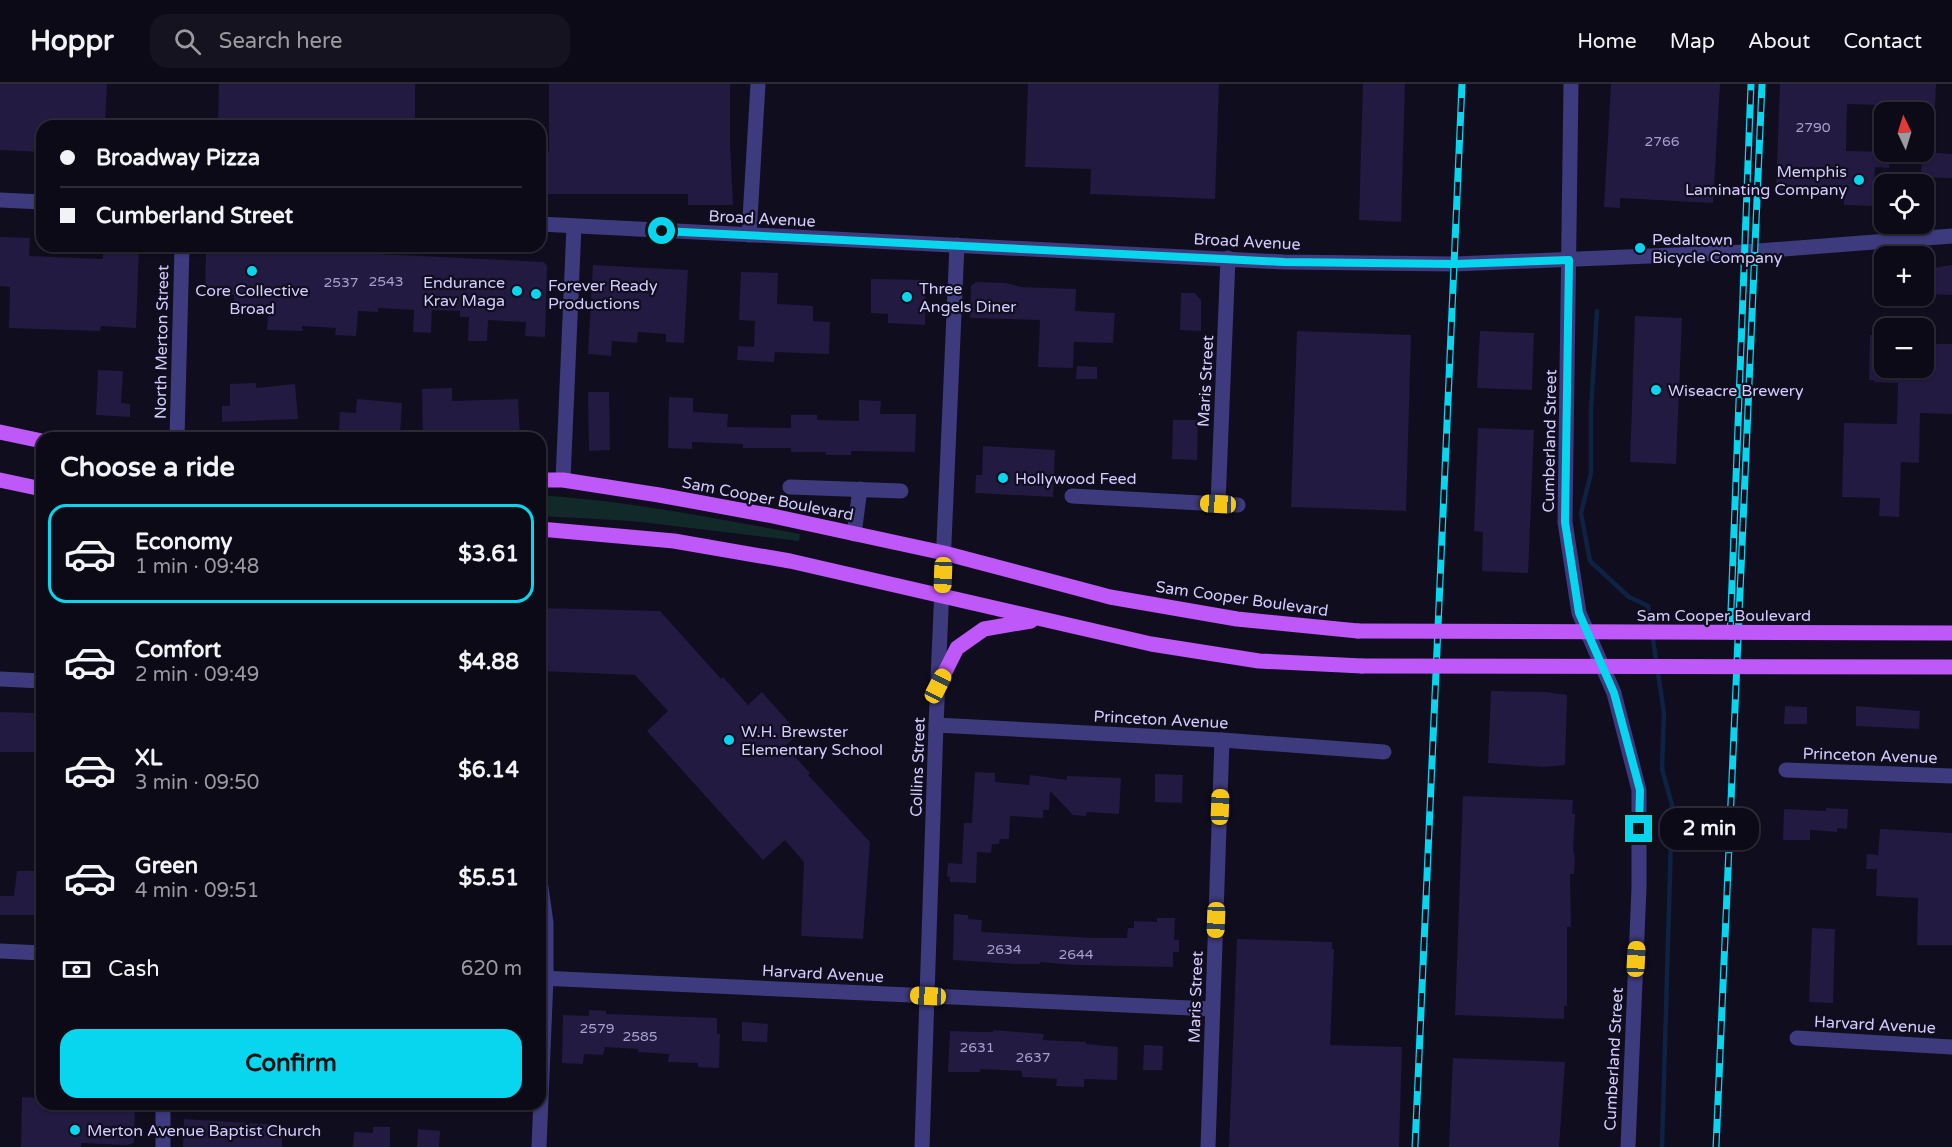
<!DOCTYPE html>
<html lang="en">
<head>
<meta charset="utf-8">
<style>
	body { margin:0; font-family:"Varela Round",sans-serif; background:#151320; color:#f1f3f6; height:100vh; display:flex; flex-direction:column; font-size:22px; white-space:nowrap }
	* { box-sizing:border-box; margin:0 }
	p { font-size:20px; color:#9a9aa1 }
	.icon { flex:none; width:33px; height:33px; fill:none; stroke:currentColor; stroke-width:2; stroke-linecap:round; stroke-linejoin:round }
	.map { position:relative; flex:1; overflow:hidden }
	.panel { position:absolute; left:36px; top:348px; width:510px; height:678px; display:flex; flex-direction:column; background:#0c0a17; border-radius:18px; box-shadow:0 2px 4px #0004,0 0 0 2px #2c2b36 }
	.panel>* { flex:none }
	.guide { position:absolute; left:36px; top:36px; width:510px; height:132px; border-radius:18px; box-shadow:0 2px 4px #0004,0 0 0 2px #2c2b36; display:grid; align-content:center; height:132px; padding:0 24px; background:#0c0a17 }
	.needle { width:39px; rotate:356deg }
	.controls { position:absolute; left:1874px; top:18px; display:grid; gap:12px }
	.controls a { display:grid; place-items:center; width:60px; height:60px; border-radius:12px; background:#0c0a17; box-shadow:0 2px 4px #0004,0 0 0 2px #2c2b36; font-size:30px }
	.end { position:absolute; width:27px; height:27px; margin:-14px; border:8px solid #08d6ee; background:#111; box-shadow:0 0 0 3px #111 }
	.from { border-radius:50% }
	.bubble { position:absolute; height:42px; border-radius:18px; background:#0c0a17; box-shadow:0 2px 4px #0004,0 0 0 2px #2c2b36; font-size:20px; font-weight:700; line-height:42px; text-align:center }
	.car { position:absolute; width:18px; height:36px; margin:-18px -9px; border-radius:8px; box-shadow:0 0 4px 2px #0007; background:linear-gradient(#f5c518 24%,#345 0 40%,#f5c518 0 76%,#345 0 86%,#f5c518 0) }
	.guide b { display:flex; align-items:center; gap:21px; height:57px; font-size:22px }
	.guide b+b { border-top:2px solid #2c2b36 }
	.guide i { width:15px; height:15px; background:#f1f3f6 }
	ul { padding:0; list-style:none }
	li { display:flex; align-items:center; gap:18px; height:99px; margin:0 12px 9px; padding:0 12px; border:3px solid transparent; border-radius:18px }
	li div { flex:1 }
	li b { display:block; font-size:22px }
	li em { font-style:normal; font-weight:700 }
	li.on { border-color:#08d6ee }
	li>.icon { width:54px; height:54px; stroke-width:1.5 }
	h2 { padding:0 24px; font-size:27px; line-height:72px }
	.pay { display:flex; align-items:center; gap:15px; height:66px; padding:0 24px; font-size:22px }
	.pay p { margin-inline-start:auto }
	.button { display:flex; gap:12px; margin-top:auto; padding:12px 24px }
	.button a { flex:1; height:69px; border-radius:18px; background:#08d6ee; color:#111; font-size:24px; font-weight:700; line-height:69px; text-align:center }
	header { display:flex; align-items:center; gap:36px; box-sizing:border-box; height:84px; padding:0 30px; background:#0c0a17; border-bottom:2px solid #2c2b36 }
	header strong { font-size:28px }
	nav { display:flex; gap:33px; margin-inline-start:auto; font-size:21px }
	.search { width:420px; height:54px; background:#151320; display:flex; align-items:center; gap:15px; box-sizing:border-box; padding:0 21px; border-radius:18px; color:#9a9aa1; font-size:22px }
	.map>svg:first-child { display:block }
	.green { fill:#112928 }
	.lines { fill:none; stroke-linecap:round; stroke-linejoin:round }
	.stream { stroke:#0e2243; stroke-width:4.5 }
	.building { fill:#221a40 }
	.minor { stroke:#3d3a7d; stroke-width:15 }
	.major { stroke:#be58f9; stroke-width:15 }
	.rail-casing { stroke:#08d6ee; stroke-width:7 }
	.rail { stroke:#100d1f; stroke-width:4.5; stroke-dasharray:14; stroke-linecap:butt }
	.major-bridge { stroke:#be58f9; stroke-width:15 }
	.route { stroke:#08d6ee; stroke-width:8 }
	.poi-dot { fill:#08d6ee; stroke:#100d1f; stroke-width:2 }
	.labels { text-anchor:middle; stroke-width:4.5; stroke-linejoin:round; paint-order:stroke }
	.number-label { font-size:14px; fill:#a7a0ce }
	.poi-label { font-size:16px; fill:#d3cdfd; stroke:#100d1f; text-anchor:start }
	.street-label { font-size:16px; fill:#d3cdfd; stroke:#100d1f }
</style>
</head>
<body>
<header>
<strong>Hoppr</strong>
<div class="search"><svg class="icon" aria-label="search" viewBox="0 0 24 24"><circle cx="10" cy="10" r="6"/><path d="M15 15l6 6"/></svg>Search here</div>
<nav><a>Home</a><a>Map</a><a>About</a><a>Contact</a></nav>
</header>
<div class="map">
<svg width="1952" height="1063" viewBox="0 0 1952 1063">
	<rect width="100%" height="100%" fill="#100d1f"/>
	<path class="green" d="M540 411C628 417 714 434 800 450L799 457 632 437 540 432Z"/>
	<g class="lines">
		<polyline class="stream" points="1597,227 1591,325 1591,389 1581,429 1590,477 1629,513 1648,522 1664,629 1662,685 1672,721 1662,1063"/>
	</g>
	<g class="building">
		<polygon points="0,0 107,0 105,42 42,42 42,68 0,66"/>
		<polygon points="219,0 415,0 415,42 218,42"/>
		<polygon points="549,0 730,0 730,60 733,121 688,121 688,110 542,110 542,68 549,68"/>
		<polygon points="1028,0 1219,0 1215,115 1090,110 1091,85 1025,83"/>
		<polygon points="1363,0 1405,0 1401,138 1359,136"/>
		<polygon points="1611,0 1720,0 1713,119 1620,114 1620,124 1604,123"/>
		<polygon points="1780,0 1936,0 1935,23 1847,20 1846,67 1890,68 1889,84 1875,83 1873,122 1844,121 1844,108 1776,106"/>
		<polygon points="1922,68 1952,70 1952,94 1921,93"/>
		<polygon points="0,153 30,154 29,172 103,175 103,162 139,162 136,244 101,242 100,247 9,244 10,203 0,202"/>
		<polygon points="213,162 544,178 547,182 545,253 525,252 526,238 488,236 487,257 468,257 469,233 460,233 460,227 432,226 431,249 413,248 414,226 378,224 378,228 358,227 356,252 335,251 336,244 320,243 302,242 303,247 267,246 268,231 233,230 234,211 205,210 206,169"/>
		<polygon points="593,181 688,186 684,259 666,258 666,250 638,248 637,259 612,257 611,272 588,270"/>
		<polygon points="1952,181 1952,211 1925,210 1926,185"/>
		<polygon points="741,188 778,189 777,220 813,222 813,237 830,238 829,270 775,268 774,278 737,276 738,262 754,263 755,237 739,236"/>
		<polygon points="871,195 926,196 925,241 888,239 888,230 871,229"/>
		<polygon points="976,198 1006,199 1021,203 1076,205 1075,227 1115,229 1113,259 1074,258 1073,284 1038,283 1040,236 970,234 971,202"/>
		<polygon points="1181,209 1195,209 1201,216 1201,247 1180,246"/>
		<polygon points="1635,232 1682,234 1676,380 1630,378"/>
		<polygon points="1297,247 1411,251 1406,427 1291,423"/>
		<polygon points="1480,247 1534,249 1532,306 1477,304"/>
		<polygon points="1870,251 1884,251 1884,284 1923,284 1923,273 1934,274 1935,260 1952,260 1952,330 1920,329 1919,379 1901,378 1899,433 1879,432 1880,414 1842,413 1844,339 1897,340 1898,299 1874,298 1874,296 1869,296"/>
		<polygon points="1077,282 1097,283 1097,295 1076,295"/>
		<polygon points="98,286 123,287 121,319 130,320 130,333 96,331"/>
		<polygon points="256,299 256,304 295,300 298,335 222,338 222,322 230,322 230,300"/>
		<polygon points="452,304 452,317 518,315 520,354 465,354 465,352 423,353 422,305"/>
		<polygon points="588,308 609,308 610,366 589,367"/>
		<polygon points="669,313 693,314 693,328 728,330 727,343 791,344 791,331 817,331 817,336 859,337 859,316 881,317 880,330 916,330 915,368 851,367 851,371 826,371 826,368 791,368 791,364 743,364 743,360 692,358 692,365 668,364"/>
		<polygon points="357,315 402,319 400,350 339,349 340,328 356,329"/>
		<polygon points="1173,336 1198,336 1197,376 1172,375"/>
		<polygon points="1478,344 1534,346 1528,489 1482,487 1483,448 1474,447"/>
		<polygon points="983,362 1055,366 1053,413 975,409 976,391 982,391"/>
		<polygon points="540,524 660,527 721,595 723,593 748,621 762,608 799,650 785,662 810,689 808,691 870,758 863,855 801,852 804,778 785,756 763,776 647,647 668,627 635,591 540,587"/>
		<polygon points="1491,607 1546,608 1567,611 1565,681 1543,683 1488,679"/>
		<polygon points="1785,622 1807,623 1807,640 1784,640"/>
		<polygon points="1856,622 1920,627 1919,645 1856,642"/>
		<polygon points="0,628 38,629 37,668 0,668"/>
		<polygon points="975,688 995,689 995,698 1029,701 1030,691 1067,696 1067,692 1121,694 1119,730 1087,728 1086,732 1073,731 1050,707 1049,726 1043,726 1043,734 1010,732 1009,755 1000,755 999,760 992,760 991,769 977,768 976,799 950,798 950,793 947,793 948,779 962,780 964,739 972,739"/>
		<polygon points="1155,690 1183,691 1182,719 1155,718"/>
		<polygon points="1463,712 1573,716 1572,730 1575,730 1573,766 1575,773 1574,790 1570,790 1571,843 1567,843 1567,922 1564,922 1564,935 1455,931"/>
		<polygon points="1826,724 1848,725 1847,745 1837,744 1837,748 1810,746 1810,756 1783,756 1784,725 1826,727"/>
		<polygon points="1880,745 1952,749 1952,861 1917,861 1918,814 1876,812 1877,785 1866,785 1867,770 1878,771"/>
		<polygon points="17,787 35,787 36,831 0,831 0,812 14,812"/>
		<polygon points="954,830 968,831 968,835 982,836 981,848 1094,854 1127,854 1128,844 1134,844 1134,837 1157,838 1157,834 1175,834 1174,856 1179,856 1179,868 1173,868 1173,883 1075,881 1040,878 1040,880 1014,880 953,876"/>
		<polygon points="1812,844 1835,845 1833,919 1809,918"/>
		<polygon points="1237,855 1332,858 1332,865 1334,865 1330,961 1402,963 1399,1063 1229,1063"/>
		<polygon points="589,926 606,927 606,930 717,934 717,950 720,950 719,984 698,983 698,979 668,978 669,970 638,968 638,965 605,963 603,971 584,970 583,980 562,979 563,931 589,932"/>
		<polygon points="742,938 768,940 767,958 742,957"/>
		<polygon points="993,946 1044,950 1043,956 1086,958 1086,960 1118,963 1117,996 1084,995 1084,1003 1056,1002 1057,995 1022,993 1022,987 980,985 980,988 948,988 950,947 977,948 993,948"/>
		<polygon points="1144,961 1163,962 1162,986 1143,986"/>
		<polygon points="1453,974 1565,978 1559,1063 1449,1063"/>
		<polygon points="22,1013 42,1014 42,1020 135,1020 134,1059 127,1061 81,1059 81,1063 21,1063"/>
		<polygon points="184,1035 282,1041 282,1063 183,1063"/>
		<polygon points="373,1043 390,1043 390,1063 353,1063 354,1048 373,1049"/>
		<polygon points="418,1045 440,1047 439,1063 417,1063"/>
	</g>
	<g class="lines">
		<g class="minor">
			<polyline points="1571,0 1565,438 1579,529 1614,609 1639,706 1639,804 1628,1063"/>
			<polyline points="0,116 42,118"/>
			<polyline points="540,140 1284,178 1455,180 1745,168 1952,152"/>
			<polyline points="749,151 758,0"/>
			<polyline points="177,354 182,162"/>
			<polyline points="563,396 574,142"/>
			<polyline points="790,403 901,407"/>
			<polyline points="1072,412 1238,421"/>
			<polyline points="1218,420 1228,174"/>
			<polyline points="854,450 860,405"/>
			<polyline points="0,595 42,597"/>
			<polyline points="936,641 1222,656 1384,668"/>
			<polyline points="1786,686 1952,692"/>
			<polyline points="0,867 42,869"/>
			<polyline points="540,894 1212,925"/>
			<polyline points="1797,954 1952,963"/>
			<polyline points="163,1063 163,1020"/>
			<polyline points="539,1063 546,894 546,839 540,796"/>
			<polyline points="922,1063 936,641 957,161"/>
			<polyline points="1208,1063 1222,656"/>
		</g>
		<g class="major">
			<polyline points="0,348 42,357"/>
			<polyline points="0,396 42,405"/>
			<polyline points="540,396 563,396 659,411 768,431 944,469 1110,513 1237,535 1358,547"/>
			<polyline points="540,445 674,457 790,477 1151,560 1259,577 1362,582"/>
			<polyline points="938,602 957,564 984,545 1031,537"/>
		</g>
		<defs>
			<g id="rail">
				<polyline points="1730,552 1751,0"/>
				<polyline points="1415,1063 1462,0"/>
				<polyline points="1716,1063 1762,0"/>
			</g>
		</defs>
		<use href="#rail" class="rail-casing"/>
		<use href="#rail" class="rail"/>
		<g class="major-bridge">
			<polyline points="1358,547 1952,549"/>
			<polyline points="1362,582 1952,583"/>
		</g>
	</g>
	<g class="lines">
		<polyline class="route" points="662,147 1284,178 1455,180 1569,176 1565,438 1579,529 1614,609 1640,706 1639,745"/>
	</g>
	<g class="poi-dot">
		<circle cx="1859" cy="96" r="6"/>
		<circle cx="1640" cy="164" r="6"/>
		<circle cx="252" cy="187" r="6"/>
		<circle cx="517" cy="207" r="6"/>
		<circle cx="536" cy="210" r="6"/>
		<circle cx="907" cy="213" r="6"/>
		<circle cx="1656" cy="306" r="6"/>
		<circle cx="1003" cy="394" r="6"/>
		<circle cx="729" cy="656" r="6"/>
		<circle cx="75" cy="1046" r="6"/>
	</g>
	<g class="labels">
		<g class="number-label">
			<text x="1813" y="48">2790</text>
			<text x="1662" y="62">2766</text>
			<text x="386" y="202">2543</text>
			<text x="341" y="203">2537</text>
			<text x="1004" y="870">2634</text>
			<text x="1076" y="875">2644</text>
			<text x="597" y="949">2579</text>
			<text x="640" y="957">2585</text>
			<text x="977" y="968">2631</text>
			<text x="1033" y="978">2637</text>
		</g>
		<g class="poi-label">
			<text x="1847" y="93" text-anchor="end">Memphis<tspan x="1847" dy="18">Laminating Company</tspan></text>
			<text x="1652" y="161">Pedaltown<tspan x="1652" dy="18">Bicycle Company</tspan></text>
			<text x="505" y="204" text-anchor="end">Endurance<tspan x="505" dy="18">Krav Maga</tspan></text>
			<text x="548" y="207">Forever Ready<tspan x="548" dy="18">Productions</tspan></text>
			<text x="919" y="210">Three<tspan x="919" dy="18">Angels Diner</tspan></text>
			<text x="252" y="212" text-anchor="middle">Core Collective<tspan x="252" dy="18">Broad</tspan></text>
			<text x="1668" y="312">Wiseacre Brewery</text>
			<text x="1015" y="400">Hollywood Feed</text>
			<text x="741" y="653">W.H. Brewster<tspan x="741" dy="18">Elementary School</tspan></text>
			<text x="87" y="1052">Merton Avenue Baptist Church</text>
		</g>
		<g class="street-label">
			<text transform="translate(762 134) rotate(3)" y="6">Broad Avenue</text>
			<text transform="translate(1247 157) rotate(3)" y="6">Broad Avenue</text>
			<text transform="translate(161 258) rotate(-89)" y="6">North Merton Street</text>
			<text transform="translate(1205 297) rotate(-87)" y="6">Maris Street</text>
			<text transform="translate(1549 357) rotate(-89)" y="6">Cumberland Street</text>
			<text transform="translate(768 414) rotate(11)" y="6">Sam Cooper Boulevard</text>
			<text transform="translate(1242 514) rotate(8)" y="6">Sam Cooper Boulevard</text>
			<text x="1724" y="537">Sam Cooper Boulevard</text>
			<text transform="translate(1161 635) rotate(3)" y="6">Princeton Avenue</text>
			<text transform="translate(1870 671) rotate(2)" y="6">Princeton Avenue</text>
			<text transform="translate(917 683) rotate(-88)" y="6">Collins Street</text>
			<text transform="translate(823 889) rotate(3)" y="6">Harvard Avenue</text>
			<text transform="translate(1195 913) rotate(-88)" y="6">Maris Street</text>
			<text transform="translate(1875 940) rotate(3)" y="6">Harvard Avenue</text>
			<text transform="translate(1613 975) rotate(-87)" y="6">Cumberland Street</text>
		</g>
	</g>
</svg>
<div class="controls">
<a><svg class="needle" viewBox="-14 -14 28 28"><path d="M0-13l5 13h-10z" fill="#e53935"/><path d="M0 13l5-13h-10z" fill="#9a9aa1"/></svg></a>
<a><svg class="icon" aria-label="locate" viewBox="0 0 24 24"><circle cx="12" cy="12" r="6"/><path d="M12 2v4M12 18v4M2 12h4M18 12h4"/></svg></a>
<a>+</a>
<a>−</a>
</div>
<i class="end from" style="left:662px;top:147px"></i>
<i class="end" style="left:1639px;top:745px"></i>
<div class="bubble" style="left:1660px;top:724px;width:99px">2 min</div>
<i class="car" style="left:1218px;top:420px;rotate:273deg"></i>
<i class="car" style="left:943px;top:491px;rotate:182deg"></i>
<i class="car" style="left:938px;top:602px;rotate:27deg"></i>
<i class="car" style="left:1220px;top:723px;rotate:2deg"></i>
<i class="car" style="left:1216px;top:836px;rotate:182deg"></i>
<i class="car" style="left:1636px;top:875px;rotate:3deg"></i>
<i class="car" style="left:928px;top:912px;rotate:273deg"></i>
<div class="guide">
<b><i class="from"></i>Broadway Pizza</b>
<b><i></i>Cumberland Street</b>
</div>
<section class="panel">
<h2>Choose a ride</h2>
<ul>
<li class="on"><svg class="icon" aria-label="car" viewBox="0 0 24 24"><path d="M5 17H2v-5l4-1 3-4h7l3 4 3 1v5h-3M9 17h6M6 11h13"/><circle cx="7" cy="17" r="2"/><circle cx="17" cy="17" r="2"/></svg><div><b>Economy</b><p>1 min · 09:48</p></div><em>$3.61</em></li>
<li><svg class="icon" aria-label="car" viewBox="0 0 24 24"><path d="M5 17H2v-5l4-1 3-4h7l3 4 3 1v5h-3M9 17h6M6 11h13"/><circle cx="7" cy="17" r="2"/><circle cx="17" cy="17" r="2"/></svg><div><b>Comfort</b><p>2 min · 09:49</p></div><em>$4.88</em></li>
<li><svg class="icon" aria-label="car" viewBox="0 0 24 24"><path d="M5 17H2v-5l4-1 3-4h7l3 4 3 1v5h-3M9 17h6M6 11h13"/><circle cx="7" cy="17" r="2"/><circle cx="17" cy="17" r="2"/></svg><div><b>XL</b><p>3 min · 09:50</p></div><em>$6.14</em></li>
<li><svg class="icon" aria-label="car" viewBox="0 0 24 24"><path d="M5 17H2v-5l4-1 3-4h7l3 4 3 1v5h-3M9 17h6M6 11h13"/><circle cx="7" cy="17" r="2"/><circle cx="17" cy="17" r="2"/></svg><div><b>Green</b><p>4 min · 09:51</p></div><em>$5.51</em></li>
</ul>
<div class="pay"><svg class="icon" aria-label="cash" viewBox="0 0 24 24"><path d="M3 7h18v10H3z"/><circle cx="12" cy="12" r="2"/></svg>Cash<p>620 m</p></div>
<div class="button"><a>Confirm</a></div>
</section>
</div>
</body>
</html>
